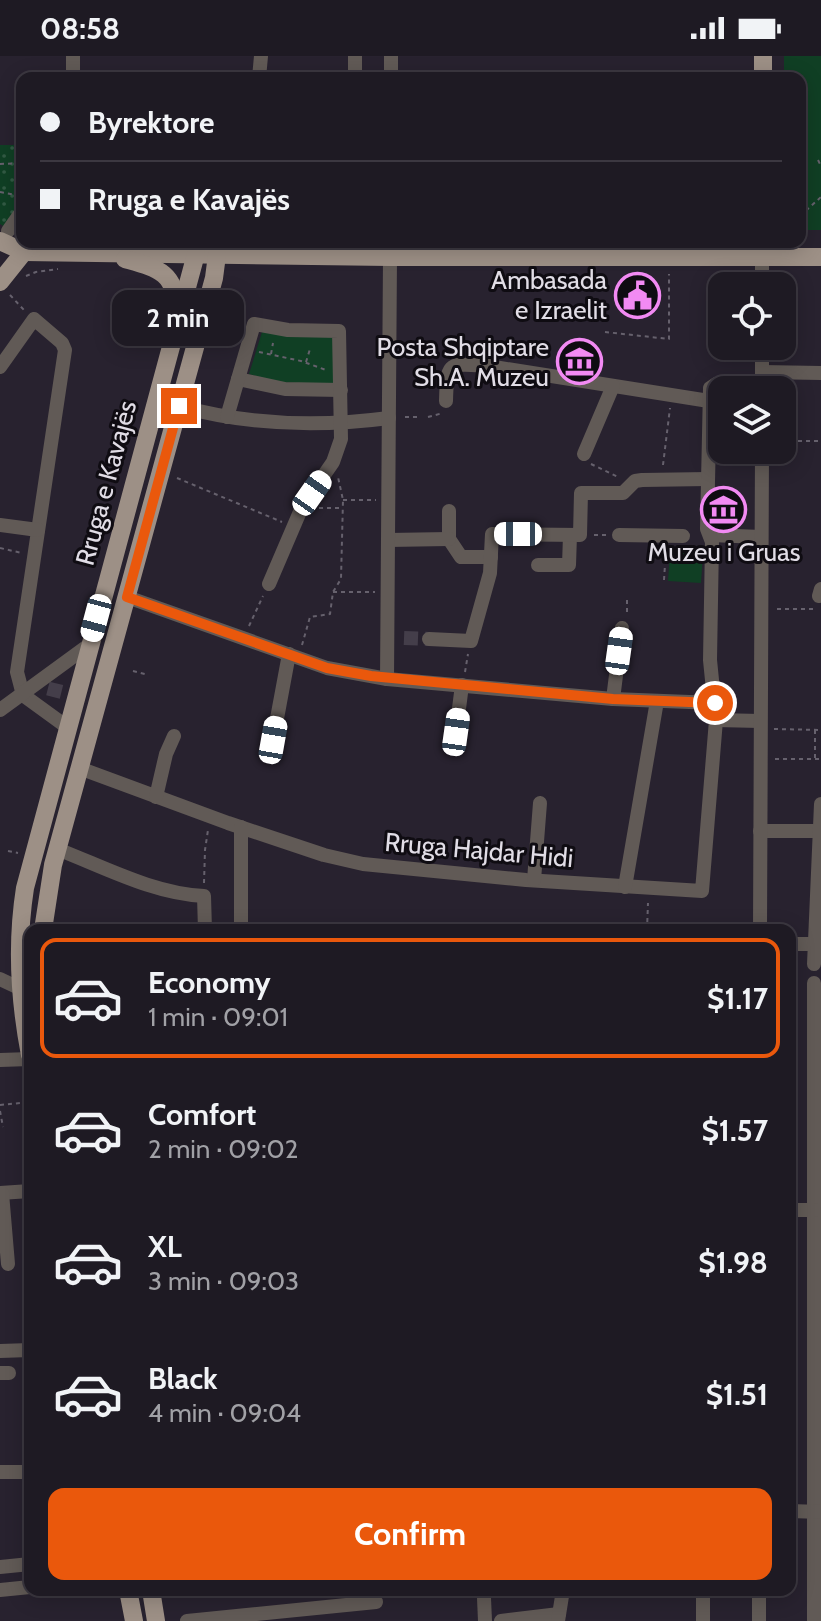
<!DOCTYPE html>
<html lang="en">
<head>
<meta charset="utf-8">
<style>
	body { margin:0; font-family:Cabin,sans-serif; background:#2b2730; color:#f1f3f6; height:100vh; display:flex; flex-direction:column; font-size:30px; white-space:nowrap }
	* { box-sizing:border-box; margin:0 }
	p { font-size:26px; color:#a1a1a6 }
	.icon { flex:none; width:44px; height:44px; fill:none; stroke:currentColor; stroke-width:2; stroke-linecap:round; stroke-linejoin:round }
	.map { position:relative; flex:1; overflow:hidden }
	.drawer { position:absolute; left:24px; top:868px; width:772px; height:672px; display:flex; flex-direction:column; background:#1e1a23; border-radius:16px; box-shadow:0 4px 20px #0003,0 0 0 2px #3c3841 }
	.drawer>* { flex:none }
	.hud { position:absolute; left:16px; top:16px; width:790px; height:176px; border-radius:16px; box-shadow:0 4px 20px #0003,0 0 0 2px #3c3841; display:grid; align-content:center; height:176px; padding:0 24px; background:#1e1a23 }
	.fabs { position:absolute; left:708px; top:216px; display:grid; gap:16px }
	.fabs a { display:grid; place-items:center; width:88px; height:88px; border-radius:16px; background:#1e1a23; box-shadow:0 4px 20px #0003,0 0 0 2px #3c3841; font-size:40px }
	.end { position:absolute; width:36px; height:36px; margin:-18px; border:10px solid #ea580c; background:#fff; box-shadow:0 0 0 4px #fff }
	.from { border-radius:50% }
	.bubble { position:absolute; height:56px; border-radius:16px; background:#1e1a23; box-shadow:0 4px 20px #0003,0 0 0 2px #3c3841; font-size:26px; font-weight:800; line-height:56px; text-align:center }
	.car { position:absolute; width:24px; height:48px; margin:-24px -12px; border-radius:10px; box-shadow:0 0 6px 2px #0007; background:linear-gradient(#fff 24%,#345 0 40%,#fff 0 76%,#345 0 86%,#fff 0) }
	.hud b { display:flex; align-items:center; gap:28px; height:76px; font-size:30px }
	.hud b+b { border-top:2px solid #3c3841 }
	.hud i { width:20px; height:20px; background:#f1f3f6 }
	ul { padding:14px 0 0; list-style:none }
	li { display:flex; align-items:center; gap:24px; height:120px; margin:0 16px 12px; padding:0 8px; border:4px solid transparent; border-radius:16px }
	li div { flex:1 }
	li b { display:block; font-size:30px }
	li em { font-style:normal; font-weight:800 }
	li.active { border-color:#ea580c }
	li>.icon { width:72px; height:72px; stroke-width:1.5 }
	.cta { display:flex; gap:16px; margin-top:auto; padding:16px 24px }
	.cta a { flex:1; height:92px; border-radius:16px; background:#ea580c; color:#fff; font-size:32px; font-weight:800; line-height:92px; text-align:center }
	.status { display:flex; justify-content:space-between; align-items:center; height:56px; padding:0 40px; background:#1e1a23; direction:ltr }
	.status svg { height:22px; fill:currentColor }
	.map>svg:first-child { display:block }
	.park { fill:#103f24 }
	.garden { fill:url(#garden-dots) }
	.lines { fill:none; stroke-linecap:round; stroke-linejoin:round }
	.minor-tunnel { stroke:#443e4a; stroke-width:14; stroke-dasharray:14 7; stroke-linecap:butt }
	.path { stroke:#66616d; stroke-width:2; stroke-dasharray:4 4; stroke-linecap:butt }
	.minor { stroke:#615a56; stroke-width:14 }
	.major { stroke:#9d9086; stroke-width:18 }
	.route { stroke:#ea580c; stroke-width:10 }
	.labels { text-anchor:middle; stroke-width:6; stroke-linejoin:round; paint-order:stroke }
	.poi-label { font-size:26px; fill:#e1dde6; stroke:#0f0c12; text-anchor:end }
	.street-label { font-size:26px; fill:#e1dde6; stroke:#0f0c12 }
</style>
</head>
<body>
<div class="status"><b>08:58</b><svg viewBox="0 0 49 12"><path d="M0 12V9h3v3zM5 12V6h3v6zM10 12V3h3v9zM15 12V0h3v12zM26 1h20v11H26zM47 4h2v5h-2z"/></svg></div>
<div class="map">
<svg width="821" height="1565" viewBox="0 0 821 1565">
	<defs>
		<pattern id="garden-dots" width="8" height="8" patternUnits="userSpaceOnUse" patternTransform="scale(2)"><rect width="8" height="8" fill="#103f24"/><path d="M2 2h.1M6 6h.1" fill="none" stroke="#325a44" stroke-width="1.8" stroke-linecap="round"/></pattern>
	</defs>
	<rect width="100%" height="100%" fill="#28222f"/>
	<g class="park">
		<polygon points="784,0 821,0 821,174 800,174 800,22 784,22"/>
		<polygon points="262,276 333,279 333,329 277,326 249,318"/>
		<polygon points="670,495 703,497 701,527 668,525"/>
	</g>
	<polygon class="garden" points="0,89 22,89 22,146 5,171 0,168"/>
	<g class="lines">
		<g class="minor-tunnel">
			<polyline points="404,582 429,583"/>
			<polyline points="53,641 58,621"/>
		</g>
		<g class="path">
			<polyline points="818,104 821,110"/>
			<polyline points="0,108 22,107"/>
			<polyline points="0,136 22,140"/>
			<polyline points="800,160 821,141"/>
			<polyline points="723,215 723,230"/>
			<polyline points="26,220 36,216 58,213"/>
			<polyline points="10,239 24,254"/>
			<polyline points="223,256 233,258"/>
			<polyline points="605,276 669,283 669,218"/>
			<polyline points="259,296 301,305 326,314"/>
			<polyline points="271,298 273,287"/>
			<polyline points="306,306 310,293"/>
			<polyline points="405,361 419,361"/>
			<polyline points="428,361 443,357"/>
			<polyline points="782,385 821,385"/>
			<polyline points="591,408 618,421"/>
			<polyline points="663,409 670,352"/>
			<polyline points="177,422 282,466"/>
			<polyline points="343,444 376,444"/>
			<polyline points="319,452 341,452"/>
			<polyline points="594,479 607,479"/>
			<polyline points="0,492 22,497"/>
			<polyline points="664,524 666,493"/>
			<polyline points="333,536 375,536"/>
			<polyline points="627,544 627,559"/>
			<polyline points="777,553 814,553"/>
			<polyline points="249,570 263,540"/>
			<polyline points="302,589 310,561 330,558 333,536 341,523 343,444 338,421"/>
			<polyline points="133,615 145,618"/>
			<polyline points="465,616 468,598"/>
			<polyline points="774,673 821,674"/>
			<polyline points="815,674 815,702"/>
			<polyline points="775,703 821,703"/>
			<polyline points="8,795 18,797"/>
			<polyline points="204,827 205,794 208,774"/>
			<polyline points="647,874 648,847"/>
			<polyline points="0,1049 30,1046"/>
			<polyline points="0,1055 3,1071"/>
		</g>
		<g class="minor">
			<polyline points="73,0 73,22"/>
			<polyline points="355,0 355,22"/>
			<polyline points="259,22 261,0"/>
			<polyline points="391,22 391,0"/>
			<polyline points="8,175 22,155"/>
			<polyline points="762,230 762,201"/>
			<polyline points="0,311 34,263 62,287 65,294 17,616 23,639 67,671"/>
			<polyline points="762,316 821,317"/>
			<polyline points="238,323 285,333 341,334"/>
			<polyline points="762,326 762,290"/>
			<path d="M446 345C447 303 449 308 488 310L709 345"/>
			<path d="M179 350C247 369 320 371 389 362"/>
			<polyline points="227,361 254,268 288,274 339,275 341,383 333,406 302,451 269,528"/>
			<polyline points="584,398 613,330"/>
			<polyline points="0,469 38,474"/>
			<polyline points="619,479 683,480"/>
			<polyline points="710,479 761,481"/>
			<polyline points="449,483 461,501 491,501"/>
			<polyline points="449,483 449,455"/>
			<polyline points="388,484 449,483"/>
			<polyline points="538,509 569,509 570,479"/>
			<polyline points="819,540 821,533"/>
			<polyline points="127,541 327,612 387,623 613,643 715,647"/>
			<polyline points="429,583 471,585 490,517 492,478 580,479 581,437 623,437 635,425 642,424 708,423"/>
			<polyline points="387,623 390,201"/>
			<polyline points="613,643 622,572"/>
			<polyline points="0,654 89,589"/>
			<polyline points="716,664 760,665"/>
			<polyline points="456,676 462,629"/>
			<polyline points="273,684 289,598"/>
			<polyline points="79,712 228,767 324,799 363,808 526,824 702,835 716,664 710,604 712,486 707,473 710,332 716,328 762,329"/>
			<polyline points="156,741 166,698 174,680"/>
			<polyline points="241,771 241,873"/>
			<polyline points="760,775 819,775"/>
			<path d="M57 793C104 811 154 838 204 840L205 874"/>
			<polyline points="534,824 540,747"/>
			<polyline points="625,831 657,645"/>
			<polyline points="760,874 762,394"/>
			<polyline points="790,888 821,888"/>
			<polyline points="814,908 821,748"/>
			<polyline points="0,923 19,932"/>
			<polyline points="814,927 814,1565"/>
			<polyline points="0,1004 30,1003"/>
			<polyline points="0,1137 30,1135"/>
			<polyline points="2,1137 8,1208"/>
			<polyline points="790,1154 814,1154"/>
			<polyline points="0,1295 30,1294"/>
			<polyline points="0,1317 9,1317"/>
			<polyline points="0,1416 30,1416"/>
			<polyline points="790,1455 821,1456"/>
			<polyline points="0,1511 30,1508"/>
			<polyline points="0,1534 30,1531"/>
			<polyline points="484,1542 485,1565"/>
			<polyline points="187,1565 376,1546"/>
			<polyline points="501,1565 559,1558"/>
			<polyline points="558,1565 563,1534"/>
			<polyline points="703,1565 703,1534"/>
			<polyline points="759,1565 759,1534"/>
		</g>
		<g class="major">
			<polyline points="763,22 763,0"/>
			<polyline points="0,185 24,196 390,201 821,201"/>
			<path d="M125 203C157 212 177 216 176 255"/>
			<polyline points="0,226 24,196"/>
			<polyline points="43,874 53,809 214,222 217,199"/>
			<path d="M30 999C19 942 16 889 25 832L196 198"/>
			<polyline points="128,1534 134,1565"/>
			<polyline points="151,1534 156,1565"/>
		</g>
	</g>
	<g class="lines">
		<polyline class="route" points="179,350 127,541 327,612 371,620 613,643 715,647"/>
	</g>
	<defs>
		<symbol id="civic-ring" viewBox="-11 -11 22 22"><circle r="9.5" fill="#0f0c12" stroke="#f28af3" stroke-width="1.5"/><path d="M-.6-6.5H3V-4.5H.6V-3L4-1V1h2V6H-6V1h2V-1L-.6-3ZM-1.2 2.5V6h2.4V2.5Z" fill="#f28af3"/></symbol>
		<symbol id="museum-ring" viewBox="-11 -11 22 22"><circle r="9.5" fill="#0f0c12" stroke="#f28af3" stroke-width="1.5"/><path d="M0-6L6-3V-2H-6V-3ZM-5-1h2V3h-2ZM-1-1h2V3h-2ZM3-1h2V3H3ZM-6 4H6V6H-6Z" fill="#f28af3"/></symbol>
	</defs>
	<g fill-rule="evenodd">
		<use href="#civic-ring" x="612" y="214" width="51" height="51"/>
		<use href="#museum-ring" x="554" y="280" width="51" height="51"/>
		<use href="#museum-ring" x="698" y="428" width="51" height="51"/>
	</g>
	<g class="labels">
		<g class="poi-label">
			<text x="607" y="233">Ambasada<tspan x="607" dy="30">e Izraelit</tspan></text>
			<text x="549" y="300">Posta Shqiptare<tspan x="549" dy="30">Sh.A. Muzeu</tspan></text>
			<text x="724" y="505" text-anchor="middle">Muzeu i Gruas</text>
		</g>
		<g class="street-label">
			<text transform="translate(106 427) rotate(-75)" y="9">Rruga e Kavajës</text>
			<text transform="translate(479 794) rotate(5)" y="9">Rruga Hajdar Hidi</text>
		</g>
	</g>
</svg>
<div class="fabs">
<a><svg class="icon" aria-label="locate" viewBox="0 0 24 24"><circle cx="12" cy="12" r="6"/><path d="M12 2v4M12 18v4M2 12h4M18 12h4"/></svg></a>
<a><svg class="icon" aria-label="layers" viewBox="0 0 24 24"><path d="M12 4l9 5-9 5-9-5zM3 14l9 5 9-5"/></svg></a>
</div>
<i class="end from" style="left:715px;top:647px"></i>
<i class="end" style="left:179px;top:350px"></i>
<div class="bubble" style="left:112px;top:234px;width:132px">2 min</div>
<i class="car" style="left:312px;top:437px;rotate:35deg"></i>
<i class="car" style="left:518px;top:478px;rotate:270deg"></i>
<i class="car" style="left:96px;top:562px;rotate:195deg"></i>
<i class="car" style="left:619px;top:595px;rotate:8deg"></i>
<i class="car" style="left:456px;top:676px;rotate:8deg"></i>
<i class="car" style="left:273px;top:684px;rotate:10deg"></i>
<div class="hud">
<b><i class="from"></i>Byrektore</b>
<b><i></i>Rruga e Kavajës</b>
</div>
<section class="drawer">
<ul>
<li class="active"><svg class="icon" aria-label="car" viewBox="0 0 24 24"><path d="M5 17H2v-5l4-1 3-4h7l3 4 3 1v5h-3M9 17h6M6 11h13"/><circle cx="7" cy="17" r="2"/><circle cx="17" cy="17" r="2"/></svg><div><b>Economy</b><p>1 min · 09:01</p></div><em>$1.17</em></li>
<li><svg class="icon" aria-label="car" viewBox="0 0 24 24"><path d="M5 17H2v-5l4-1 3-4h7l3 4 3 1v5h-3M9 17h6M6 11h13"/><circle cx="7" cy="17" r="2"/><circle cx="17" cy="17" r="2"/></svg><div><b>Comfort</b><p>2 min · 09:02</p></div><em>$1.57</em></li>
<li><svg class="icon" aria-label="car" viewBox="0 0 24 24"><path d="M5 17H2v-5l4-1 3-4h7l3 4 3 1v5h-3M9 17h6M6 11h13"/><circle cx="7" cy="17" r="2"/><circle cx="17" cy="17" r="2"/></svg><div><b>XL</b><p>3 min · 09:03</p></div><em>$1.98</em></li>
<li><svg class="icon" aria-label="car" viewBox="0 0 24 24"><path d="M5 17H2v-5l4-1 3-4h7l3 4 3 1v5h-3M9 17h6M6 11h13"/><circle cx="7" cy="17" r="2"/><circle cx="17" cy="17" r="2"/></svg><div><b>Black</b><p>4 min · 09:04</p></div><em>$1.51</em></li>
</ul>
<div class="cta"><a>Confirm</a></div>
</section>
</div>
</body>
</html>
